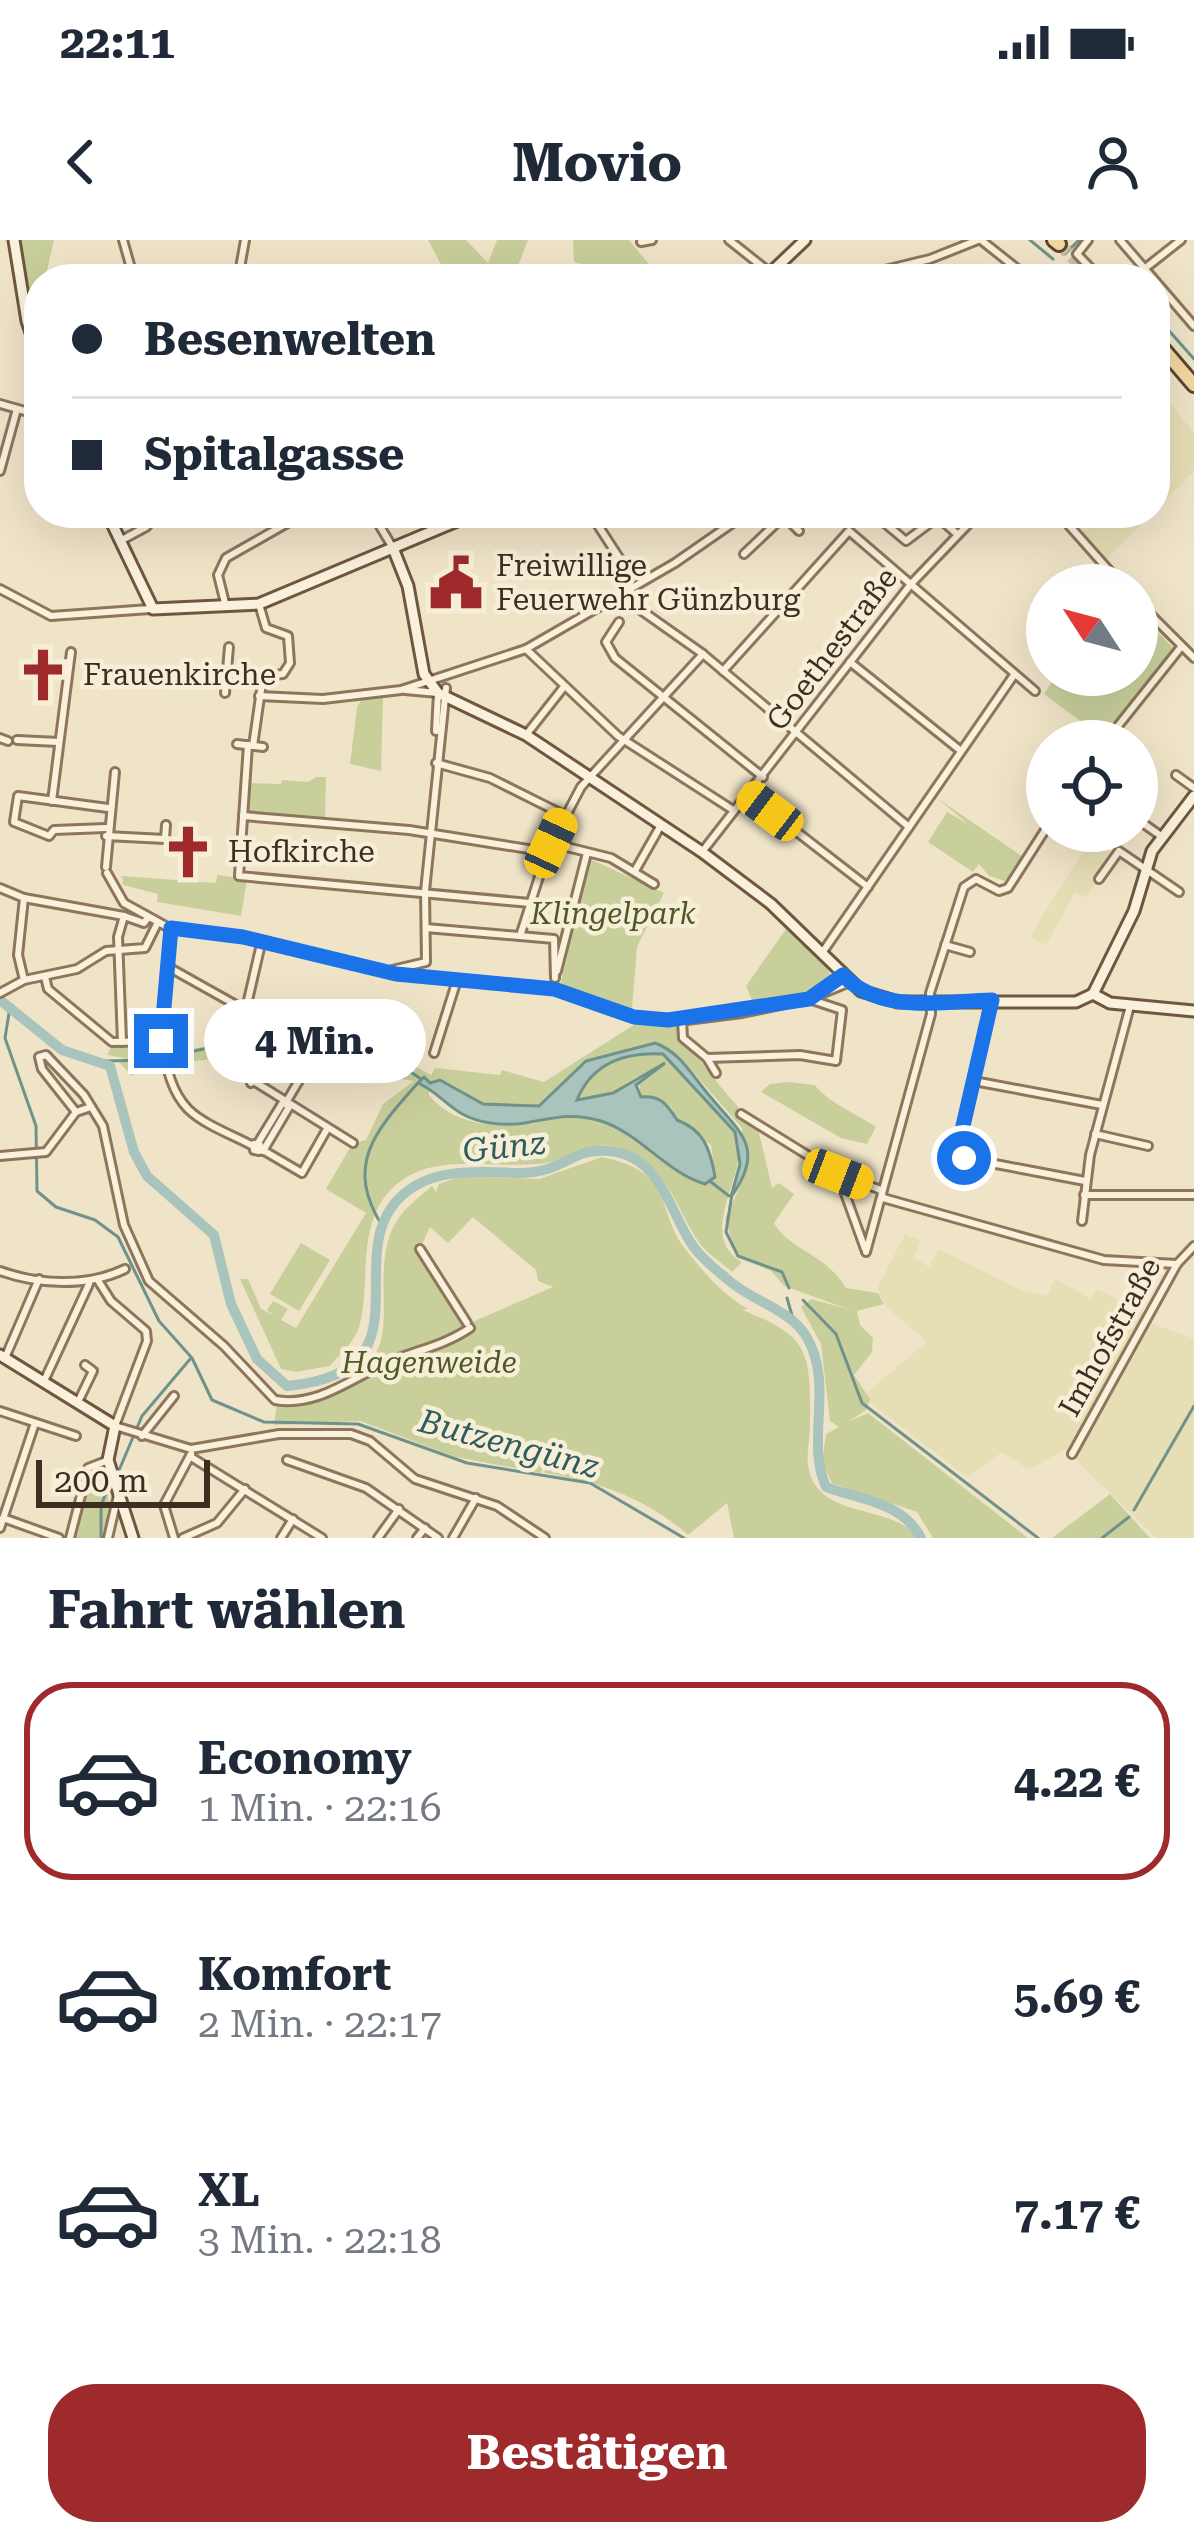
<!DOCTYPE html>
<html lang="de">
<head>
<meta charset="utf-8">
<style>
	body { margin:0; font-family:"Roboto Serif",serif; background:#f2f2f3; color:#1f2937; height:100vh; display:flex; flex-direction:column; font-size:45px; white-space:nowrap }
	* { box-sizing:border-box; margin:0 }
	p { font-size:39px; color:#747a83 }
	.icon { flex:none; width:66px; height:66px; fill:none; stroke:currentColor; stroke-width:2; stroke-linecap:round; stroke-linejoin:round }
	.map { position:relative; height:1298px; overflow:hidden }
	.sheet { display:flex; flex-direction:column; background:#fff; flex:1 }
	.sheet>* { flex:none }
	.hud { position:absolute; left:24px; top:24px; width:1146px; height:264px; border-radius:48px; box-shadow:0 12px 48px #0002; display:grid; align-content:center; height:264px; padding:0 48px; background:#fff }
	.needle { width:78px; rotate:306deg }
	.buttons { position:absolute; left:1026px; top:324px; display:grid; gap:24px }
	.buttons a { display:grid; place-items:center; width:132px; height:132px; border-radius:50%; background:#fff; box-shadow:0 12px 48px #0002; font-size:60px }
	.scale { position:absolute; left:36px; bottom:30px; width:174px; box-sizing:border-box; padding-left:12px; border:6px solid #3d2e20; border-top:0; font-size:33px; line-height:42px; white-space:nowrap; color:#3d2e20; -webkit-text-stroke:9px #f7eed8; paint-order:stroke }
	.end { position:absolute; width:54px; height:54px; margin:-27px; border:15px solid #1a73e8; background:#fff; box-shadow:0 0 0 6px #fff }
	.from { border-radius:50% }
	.bubble { position:absolute; height:84px; border-radius:42px; background:#fff; box-shadow:0 12px 48px #0002; font-size:39px; font-weight:700; line-height:84px; text-align:center }
	.car { position:absolute; width:36px; height:72px; margin:-36px -18px; border-radius:15px; box-shadow:0 0 9px 3px #0007; background:linear-gradient(#f5c518 24%,#345 0 40%,#f5c518 0 76%,#345 0 86%,#f5c518 0) }
	.hud b { display:flex; align-items:center; gap:42px; height:114px; font-size:45px }
	.hud b+b { border-top:3px solid #e0e1e3 }
	.hud i { width:30px; height:30px; background:#1f2937 }
	ul { padding:0; list-style:none }
	li { display:flex; align-items:center; gap:36px; height:198px; margin:0 24px 18px; padding:0 24px; border:6px solid transparent; border-radius:48px }
	li div { flex:1 }
	li b { display:block; font-size:45px }
	li em { font-style:normal; font-weight:700 }
	li.selected { border-color:#9e2a2b }
	li>.icon { width:108px; height:108px; stroke-width:1.5 }
	h2 { padding:0 48px; font-size:54px; line-height:144px }
	.primary-button { display:flex; gap:24px; margin-top:auto; padding:24px 48px }
	.primary-button a { flex:1; height:138px; border-radius:48px; background:#9e2a2b; color:#fff; font-size:48px; font-weight:700; line-height:138px; text-align:center }
	.status { display:flex; justify-content:space-between; align-items:center; height:84px; padding:0 60px; background:#fff; direction:ltr }
	.status svg { height:33px; fill:currentColor }
	header { display:flex; justify-content:space-between; align-items:center; height:156px; padding:0 48px; background:#fff; font-size:54px; font-weight:700 }
	.map>svg:first-child { display:block }
	.farmland { fill:#e6deb5 }
	.green { fill:#c9cf9b; fill-rule:evenodd }
	.water { fill:#a9c4bc; stroke:#6f938a; stroke-width:3 }
	.lines { fill:none; stroke-linecap:round; stroke-linejoin:round }
	.stream { stroke:#6f938a; stroke-width:3 }
	.river { stroke:#a9c4bc; stroke-width:10 }
	.primary-tunnel { stroke:#ccc0a6; stroke-width:12; stroke-dasharray:12 6; stroke-linecap:butt }
	.street-casing { stroke:#8d765c; stroke-width:12 }
	.secondary-casing { stroke:#6f573f; stroke-width:15 }
	.primary-casing { stroke:#5b4430; stroke-width:18 }
	.street { stroke:#faf1dc; stroke-width:6 }
	.secondary { stroke:#faf1dc; stroke-width:9 }
	.primary { stroke:#f3d9a0; stroke-width:12 }
	.route { stroke:#1a73e8; stroke-width:15 }
	.labels { text-anchor:middle; stroke-width:9; stroke-linejoin:round; paint-order:stroke }
	.poi-label { font-size:30px; fill:#3d2e20; stroke:#f7eed8; text-anchor:start }
	.street-label { font-size:30px; fill:#3d2e20; stroke:#f7eed8 }
	.park-label { font-size:30px; font-style:italic; fill:#4d5a26; stroke:#f7eed8 }
	.water-label { font-size:33px; font-style:italic; fill:#2f5d5a; stroke:#f7eed8 }
</style>
</head>
<body>
<div class="status"><b>22:11</b><svg viewBox="0 0 49 12"><path d="M0 12V9h3v3zM5 12V6h3v6zM10 12V3h3v9zM15 12V0h3v12zM26 1h20v11H26zM47 4h2v5h-2z"/></svg></div>
<header><svg class="icon" aria-label="back" viewBox="0 0 24 24"><path d="M15 5l-7 7 7 7"/></svg>Movio<svg class="icon" aria-label="person" viewBox="0 0 24 24"><circle cx="12" cy="8" r="4"/><path d="M4 21q1-7 8-7t8 7"/></svg></header>
<div class="map">
<svg width="1194" height="1298" viewBox="0 0 1194 1298">
	<rect width="100%" height="100%" fill="#f0e4c8"/>
	<g class="farmland">
		<polygon points="1155,144 1194,193 1194,231 1155,270"/>
		<polygon points="1067,273 1152,273 1106,320"/>
		<polygon points="1093,596 1112,615 1087,657 1075,653 1046,705 1030,696"/>
		<polygon points="905,994 921,1001 913,1017 929,1027 939,1009 1021,1050 1046,1056 1056,1039 1091,1059 1097,1049 1146,1074 1145,1081 1194,1099 1194,1298 1156,1298 1065,1209 1029,1230 1002,1212 967,1237 869,1162 867,1152 927,1102 888,1068 877,1049"/>
	</g>
	<g class="green">
		<polygon points="20,0 54,0 45,39 39,39 39,98 29,77"/>
		<polygon points="428,0 466,0 488,23 497,0 528,0 516,31 529,39 449,39"/>
		<polygon points="573,0 629,0 661,39 594,39 595,27 574,22"/>
		<polygon points="1137,370 1175,410 1103,498 1044,454 1057,435 1137,435"/>
		<polygon points="383,456 381,531 350,524 357,467 362,459"/>
		<polygon points="316,537 326,537 325,579 250,575 247,543 281,544 282,540 308,542"/>
		<polygon points="937,558 1023,617 1005,641 989,636 979,624 973,632 928,602 947,572 968,584"/>
		<polygon points="590,619 664,653 637,707 632,769 560,746"/>
		<polygon points="217,635 247,639 241,676 157,662 158,654 123,645 122,636 216,643"/>
		<polygon points="786,689 826,724 832,740 808,753 753,762 746,746"/>
		<path d="M254 760 331 779 431 835 435 828 500 835 502 830 544 842 640 781 677 784C682 799 740 875 757 884L772 948 779 943 794 954 774 983C790 1011 824 1012 846 1048L878 1053 884 1064 857 1071 860 1085 873 1098 872 1112 854 1135 870 1159 866 1170 848 1182 868 1173 1028 1298H933L917 1272 832 1243 822 1223 826 1194 839 1187 830 1181 821 1104 801 1067 811 1059 851 1070 784 1046 771 1031 737 1017 725 979 741 944 742 888 686 824 654 803 586 821 539 866 483 864 440 840 430 843 429 855C454 887 506 890 542 882 551 880 569 872 577 872 614 875 667 934 705 945L715 938 711 905 677 881 671 867 641 857 638 836 612 853 576 861C591 823 625 812 663 814 674 823 736 891 738 899 748 935 695 995 742 1022L732 1032C721 1022 705 1012 698 1001 676 967 671 936 633 914 595 891 575 921 538 924 483 929 413 906 379 966 358 1006 371 1052 358 1090 353 1103 339 1115 330 1126L296 1132 281 1129 240 1039H248L261 1069 275 1076 267 1070 273 1061 288 1069 281 1080 296 1088 366 973 326 949 352 904 366 900 383 864 414 841 394 838 287 774 252 834 246 814 138 829 132 836 119 822 124 818 107 815 113 803 135 804V819H149L238 799 245 795Z"/>
		<path d="M788 842 815 845C827 862 857 874 876 887L867 904 841 898 761 852 770 844Z"/>
		<path d="M602 917C677 932 655 973 687 1011 704 1033 722 1054 748 1069L742 1070C810 1096 811 1112 810 1185 810 1204 803 1222 813 1241 832 1278 895 1266 918 1298H734L727 1263 688 1295C647 1259 598 1241 545 1233L543 1226 541 1233 456 1217 360 1181 274 1185 278 1155C296 1162 314 1155 332 1148 413 1117 369 1056 390 995 398 972 415 961 432 946L436 952 439 944 461 936 539 939ZM473 977 536 1030 538 1041 553 1047 470 1083 420 1009 430 987 448 1003Z"/>
		<polygon points="301,1003 330,1020 299,1071 270,1054"/>
		<polygon points="96,1230 103,1232 109,1261 104,1298 73,1298 89,1233"/>
		<polygon points="1110,1254 1150,1298 1052,1298"/>
	</g>
	<path class="water" d="M655 803C680 812 691 834 708 854 739 892 767 907 731 957L740 924 735 892 663 814C625 812 592 823 577 860L613 853 665 823 636 845 641 857C660 855 667 864 677 880 703 890 710 907 715 937L705 944C667 933 639 893 601 881 556 867 534 890 490 883 451 877 445 855 418 843L424 837 430 843 440 840 483 864 539 866 586 821Z"/>
	<g class="lines">
		<g class="stream">
			<polyline points="1030,0 1053,19"/>
			<polyline points="1065,14 1079,0"/>
			<polyline points="1155,87 1164,85 1194,119"/>
			<polyline points="10,767 5,798 36,886 37,951 56,967 95,980 118,997 159,1081 192,1118 212,1160 264,1182 358,1184 467,1223 590,1243 684,1298"/>
			<polyline points="261,797 270,791 272,776"/>
			<polyline points="105,821 151,820 256,798 276,768 358,796 421,839"/>
			<polyline points="711,942 729,956"/>
			<polyline points="732,954 726,992 738,1016 782,1032 789,1048"/>
			<path d="M383 987C344 926 374 892 417 844"/>
			<polyline points="787,1058 793,1079"/>
			<polyline points="803,1060 836,1094 862,1163 1038,1298"/>
			<polyline points="117,1235 142,1176 191,1118"/>
			<polyline points="1134,1270 1194,1166"/>
			<polyline points="101,1298 101,1266 110,1242"/>
			<polyline points="1102,1298 1129,1277"/>
		</g>
		<path class="river" d="M0 760 62 810 110 826 134 912 147 936 214 995 231 1064 257 1119 287 1146C438 1132 333 1012 405 953 436 927 481 932 519 933 560 933 569 913 596 911 660 906 668 971 693 1006 701 1018 715 1029 726 1038 750 1061 789 1068 806 1096 835 1144 805 1200 826 1247 862 1260 902 1262 921 1298"/>
		<polyline class="primary-tunnel" points="1059,4 1094,39"/>
		<defs>
			<g id="street">
				<polyline points="123,0 134,39"/>
				<polyline points="729,0 778,39"/>
				<polyline points="981,0 1030,39"/>
				<polyline points="1088,0 1077,14 1101,39"/>
				<polyline points="1120,0 1194,86"/>
				<polyline points="641,2 652,0"/>
				<polyline points="906,26 917,39"/>
				<polyline points="1148,26 1181,0"/>
				<polyline points="238,39 245,0"/>
				<polyline points="848,39 930,19 978,0"/>
				<polyline points="0,164 39,175"/>
				<polyline points="0,231 17,169"/>
				<polyline points="372,273 393,308"/>
				<polyline points="590,273 625,327 635,366 703,414 909,587"/>
				<polyline points="882,273 881,280 906,301 938,277"/>
				<polyline points="1058,273 1122,345"/>
				<polyline points="785,277 799,291"/>
				<polyline points="938,277 957,294"/>
				<polyline points="120,301 146,287 158,273"/>
				<polyline points="744,314 784,276"/>
				<polyline points="0,349 51,376 150,369"/>
				<polyline points="1137,361 1194,418"/>
				<polyline points="226,367 218,335 226,318 305,273"/>
				<polyline points="619,382 606,402 615,418 763,537"/>
				<polyline points="526,409 618,496 733,570"/>
				<polyline points="850,422 961,511"/>
				<polyline points="723,431 849,291 1035,451"/>
				<polyline points="405,450 438,453"/>
				<polyline points="225,453 229,407"/>
				<polyline points="259,456 323,459 401,450 526,409 675,323 747,273"/>
				<polyline points="436,491 438,453"/>
				<polyline points="526,495 563,448"/>
				<polyline points="0,498 8,501"/>
				<polyline points="17,500 59,502"/>
				<polyline points="1106,501 1181,407"/>
				<polyline points="237,504 263,507"/>
				<polyline points="248,505 239,636 530,663"/>
				<polyline points="253,506 263,436 283,434 290,423 288,396 266,388 259,364"/>
				<polyline points="436,523 490,538 564,575"/>
				<polyline points="1176,535 1194,548"/>
				<polyline points="748,554 868,647"/>
				<polyline points="52,561 71,412"/>
				<polyline points="243,576 409,590 547,612"/>
				<polyline points="1137,579 1161,596"/>
				<polyline points="106,588 54,590 49,596 14,582 18,556 108,568"/>
				<polyline points="106,596 165,599 166,585"/>
				<polyline points="551,603 611,618 654,644"/>
				<polyline points="702,612 911,344 979,273"/>
				<polyline points="106,627 115,532"/>
				<polyline points="636,629 661,585"/>
				<polyline points="107,633 124,663 171,689 241,696 396,734 554,749 635,777 687,780 742,773 809,759 850,742"/>
				<polyline points="1099,639 1119,611 1179,652"/>
				<polyline points="0,648 24,658 18,715 24,740"/>
				<polyline points="24,658 124,676"/>
				<polyline points="426,688 554,699 555,738"/>
				<path d="M171 689C167 740 148 827 188 869 204 885 233 895 253 906"/>
				<polyline points="520,696 547,612 581,547 703,414"/>
				<polyline points="261,704 239,799 244,835 353,903"/>
				<polyline points="945,705 970,712"/>
				<polyline points="822,713 1014,435"/>
				<polyline points="170,728 245,770"/>
				<polyline points="392,730 426,722 425,651 446,448"/>
				<polyline points="557,731 587,613"/>
				<polyline points="45,737 48,749 112,802 161,801"/>
				<polyline points="0,753 24,740 77,729 106,711 145,708 157,684"/>
				<polyline points="817,753 843,735"/>
				<polyline points="992,763 957,912 964,918 1085,941"/>
				<polyline points="682,780 683,798 707,818 800,815 836,821 842,770 809,759"/>
				<polyline points="122,802 118,697 124,676 144,683 147,679"/>
				<polyline points="434,813 457,740"/>
				<polyline points="707,818 716,833"/>
				<polyline points="974,841 1102,865"/>
				<polyline points="251,843 289,780"/>
				<polyline points="285,864 312,819"/>
				<path d="M76 872 42 829 39 817 46 815 84 855 103 886 124 985 149 1041 224 1106 275 1160C315 1167 348 1141 382 1125 412 1111 442 1107 470 1088"/>
				<polyline points="741,874 838,934 881,950 883,958 1104,1020 1177,1024"/>
				<polyline points="1095,894 1148,906"/>
				<polyline points="258,903 283,862"/>
				<polygon points="254,904 260,905 259,911 254,910"/>
				<polyline points="261,909 302,933 327,889"/>
				<polyline points="263,911 289,867"/>
				<polyline points="0,916 46,912 76,872 88,868"/>
				<polyline points="839,937 865,1009"/>
				<polyline points="1084,955 1194,955"/>
				<polyline points="1082,981 1090,915 1130,766"/>
				<polyline points="420,1009 467,1083"/>
				<polyline points="866,1012 931,774 930,753 964,647 976,639 999,651 1008,648 1047,587"/>
				<path d="M0 1031C39 1045 88 1047 125 1029"/>
				<polyline points="99,1042 111,1061 146,1091 147,1101 115,1186 191,1209 279,1194 351,1194 370,1201 415,1239 497,1266 545,1298"/>
				<polyline points="5,1118 39,1039"/>
				<polyline points="45,1139 89,1044"/>
				<polyline points="78,1162 93,1131 85,1125"/>
				<polyline points="0,1171 76,1196"/>
				<polyline points="142,1196 174,1156"/>
				<polyline points="1072,1214 1177,1024 1194,1006"/>
				<polyline points="191,1217 322,1298"/>
				<polyline points="287,1220 366,1248 438,1298"/>
				<polyline points="3,1278 59,1298"/>
				<polyline points="0,1288 35,1183"/>
				<polyline points="70,1298 88,1228 106,1221"/>
				<polyline points="108,1298 118,1255"/>
				<polyline points="174,1298 164,1265 191,1214"/>
				<polyline points="183,1298 217,1283 245,1249"/>
				<polyline points="281,1298 293,1279"/>
				<polyline points="378,1298 399,1269"/>
				<polyline points="417,1298 425,1288"/>
				<polyline points="453,1298 476,1258"/>
			</g>
			<g id="secondary">
				<polyline points="14,0 27,81 39,116"/>
				<polyline points="764,39 805,0"/>
				<polyline points="107,273 153,369 259,364 476,273"/>
				<polyline points="393,308 408,346 424,434 438,453 526,495 702,612 771,664 861,751 898,762 1076,762 1093,754"/>
				<polyline points="1093,754 1134,671 1152,611 1194,556"/>
				<polyline points="1093,754 1110,763 1194,771"/>
				<polyline points="0,1115 115,1186 108,1220 133,1298"/>
			</g>
			<g id="primary">
				<polyline points="1054,0 1059,4"/>
				<polyline points="1158,103 1194,145"/>
			</g>
		</defs>
		<use href="#street" class="street-casing"/>
		<use href="#secondary" class="secondary-casing"/>
		<use href="#primary" class="primary-casing"/>
		<use href="#street" class="street"/>
		<use href="#secondary" class="secondary"/>
		<use href="#primary" class="primary"/>
	</g>
	<g class="lines">
		<path class="route" d="M161 801 171 688 243 697 396 734 554 749 634 777 668 780 809 759 843 735C881 775 942 761 992 760L957 912 964 918"/>
	</g>
	<defs>
		<symbol id="civic-bare" viewBox="-9 -9 18 18"><path d="M-.6-6.5H3V-4.5H.6V-3L4-1V1h2V6H-6V1h2V-1L-.6-3ZM-1.2 2.5V6h2.4V2.5Z" fill="#9e2a2b" stroke="#f7eed8" stroke-width="2.5" paint-order="stroke"/></symbol>
		<symbol id="church-bare" viewBox="-9 -9 18 18"><path d="M-1.2-6h2.4v3.5h3.3v2.4h-3.3V6h-2.4V-.1h-3.3v-2.4h3.3Z" fill="#9e2a2b" stroke="#f7eed8" stroke-width="2.5" paint-order="stroke"/></symbol>
	</defs>
	<g fill-rule="evenodd">
		<use href="#civic-bare" x="418" y="305" width="76" height="76"/>
		<use href="#church-bare" x="5" y="397" width="76" height="76"/>
		<use href="#church-bare" x="150" y="574" width="76" height="76"/>
	</g>
	<g class="labels">
		<g class="poi-label">
			<text x="496" y="336">Freiwillige<tspan x="496" dy="34">Feuerwehr Günzburg</tspan></text>
			<text x="83" y="445">Frauenkirche</text>
			<text x="228" y="622">Hofkirche</text>
		</g>
		<g class="street-label">
			<text transform="translate(832 409) rotate(-53)" y="10">Goethestraße</text>
			<text transform="translate(1110 1097) rotate(-61)" y="10">Imhofstraße</text>
		</g>
		<g class="park-label">
			<text x="613" y="684">Klingelpark</text>
			<text x="429" y="1133">Hagenweide</text>
		</g>
		<g class="water-label">
			<text transform="translate(504 906) rotate(-6)" y="12">Günz</text>
			<text transform="translate(509 1203) rotate(15)" y="12">Butzengünz</text>
		</g>
	</g>
</svg>
<div class="buttons">
<a><svg class="needle" viewBox="-14 -14 28 28"><path d="M0-13l5 13h-10z" fill="#e53935"/><path d="M0 13l5-13h-10z" fill="#747a83"/></svg></a>
<a><svg class="icon" aria-label="locate" viewBox="0 0 24 24"><circle cx="12" cy="12" r="6"/><path d="M12 2v4M12 18v4M2 12h4M18 12h4"/></svg></a>
</div>
<div class="scale">200 m</div>
<i class="end from" style="left:964px;top:918px"></i>
<i class="end" style="left:161px;top:801px"></i>
<div class="bubble" style="left:204px;top:759px;width:222px">4 Min.</div>
<i class="car" style="left:770px;top:571px;rotate:307deg"></i>
<i class="car" style="left:551px;top:603px;rotate:25deg"></i>
<i class="car" style="left:838px;top:934px;rotate:111deg"></i>
<div class="hud">
<b><i class="from"></i>Besenwelten</b>
<b><i></i>Spitalgasse</b>
</div>
</div>
<section class="sheet">
<h2>Fahrt wählen</h2>
<ul>
<li class="selected"><svg class="icon" aria-label="car" viewBox="0 0 24 24"><path d="M5 17H2v-5l4-1 3-4h7l3 4 3 1v5h-3M9 17h6M6 11h13"/><circle cx="7" cy="17" r="2"/><circle cx="17" cy="17" r="2"/></svg><div><b>Economy</b><p>1 Min. · 22:16</p></div><em>4.22 €</em></li>
<li><svg class="icon" aria-label="car" viewBox="0 0 24 24"><path d="M5 17H2v-5l4-1 3-4h7l3 4 3 1v5h-3M9 17h6M6 11h13"/><circle cx="7" cy="17" r="2"/><circle cx="17" cy="17" r="2"/></svg><div><b>Komfort</b><p>2 Min. · 22:17</p></div><em>5.69 €</em></li>
<li><svg class="icon" aria-label="car" viewBox="0 0 24 24"><path d="M5 17H2v-5l4-1 3-4h7l3 4 3 1v5h-3M9 17h6M6 11h13"/><circle cx="7" cy="17" r="2"/><circle cx="17" cy="17" r="2"/></svg><div><b>XL</b><p>3 Min. · 22:18</p></div><em>7.17 €</em></li>
</ul>
<div class="primary-button"><a>Bestätigen</a></div>
</section>
</body>
</html>
